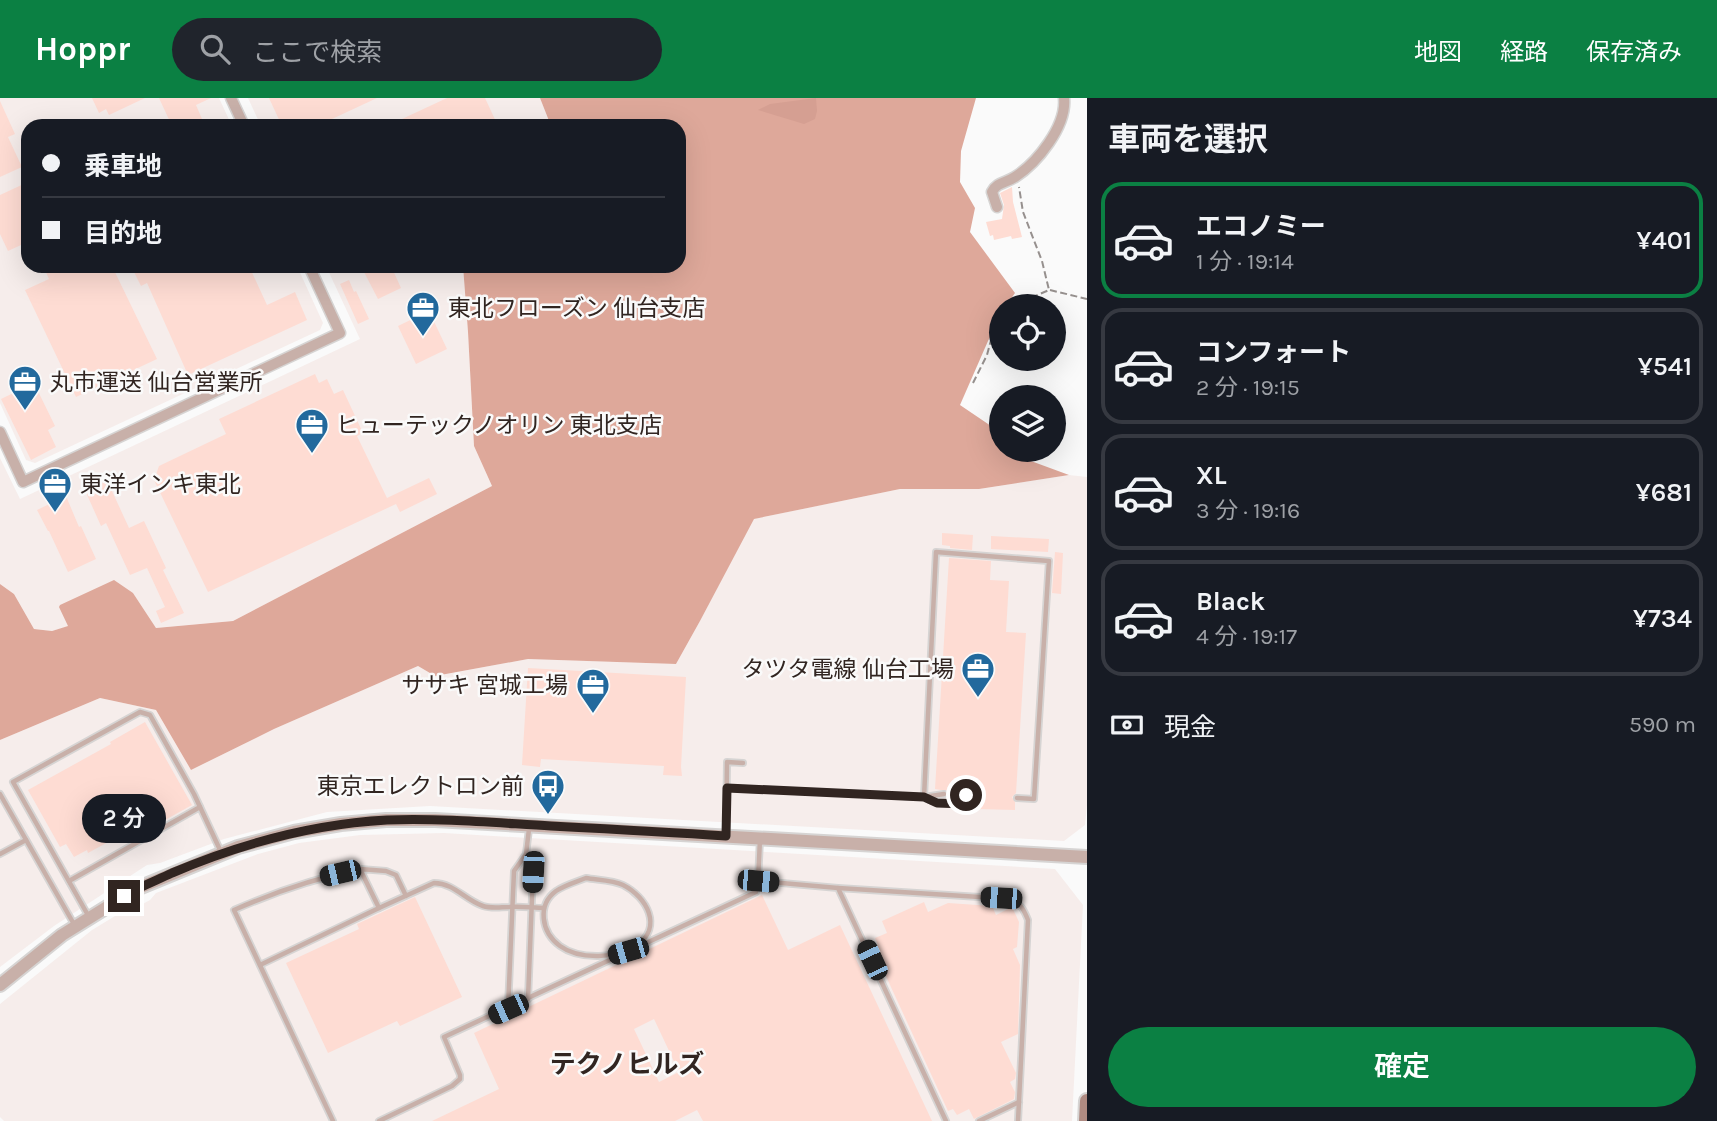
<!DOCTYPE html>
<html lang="ja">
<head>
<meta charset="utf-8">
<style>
	body { margin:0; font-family:Karla,"Noto Sans JP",sans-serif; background:#20242c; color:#f1f3f6; height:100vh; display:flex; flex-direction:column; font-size:26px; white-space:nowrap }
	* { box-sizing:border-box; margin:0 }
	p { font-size:23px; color:#9ea1a6 }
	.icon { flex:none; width:38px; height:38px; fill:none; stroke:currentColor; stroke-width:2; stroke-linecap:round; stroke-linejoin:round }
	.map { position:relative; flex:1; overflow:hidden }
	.drawer { display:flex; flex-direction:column; background:#171b24; width:630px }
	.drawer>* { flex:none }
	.guide { position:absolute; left:21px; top:21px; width:665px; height:154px; border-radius:21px; box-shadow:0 7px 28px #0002; display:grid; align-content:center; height:154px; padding:0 21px; background:#171b24 }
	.controls { position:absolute; left:989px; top:196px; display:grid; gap:14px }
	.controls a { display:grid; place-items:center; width:77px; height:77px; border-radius:50%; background:#171b24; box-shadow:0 7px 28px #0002; font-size:35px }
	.end { position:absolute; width:32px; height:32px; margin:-16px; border:9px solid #312521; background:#fff; box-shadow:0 0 0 4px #fff }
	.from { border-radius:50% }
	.bubble { position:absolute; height:49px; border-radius:24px; background:#171b24; box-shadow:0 7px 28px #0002; font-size:23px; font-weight:600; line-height:49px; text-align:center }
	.car { position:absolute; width:21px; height:42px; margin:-21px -10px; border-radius:9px; box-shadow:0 0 5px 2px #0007; background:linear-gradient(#222 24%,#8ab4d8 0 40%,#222 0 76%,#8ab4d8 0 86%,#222 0) }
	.guide b { display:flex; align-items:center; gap:24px; height:66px; font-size:26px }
	.guide b+b { border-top:2px solid #363941 }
	.guide i { width:18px; height:18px; background:#f1f3f6 }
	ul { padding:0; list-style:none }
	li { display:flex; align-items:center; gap:21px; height:116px; margin:0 14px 10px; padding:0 7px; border:4px solid #363941; border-radius:21px }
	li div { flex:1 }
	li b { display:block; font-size:26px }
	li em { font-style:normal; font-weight:600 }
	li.selected { border-color:#0b8043 }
	li>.icon { width:63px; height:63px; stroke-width:1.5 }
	h2 { padding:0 21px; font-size:32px; line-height:84px }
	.pay { display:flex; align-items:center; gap:18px; height:77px; padding:0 21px; font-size:26px }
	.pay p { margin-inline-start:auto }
	.cta { display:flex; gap:14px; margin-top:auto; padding:14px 21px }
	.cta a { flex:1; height:80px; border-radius:42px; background:#0b8043; color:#fff; font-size:28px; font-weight:600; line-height:80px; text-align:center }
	header { display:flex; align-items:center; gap:42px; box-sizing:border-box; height:98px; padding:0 35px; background:#0b8043; color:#fff }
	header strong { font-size:33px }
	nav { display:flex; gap:38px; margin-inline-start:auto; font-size:24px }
	.search { width:490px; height:63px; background:#20242c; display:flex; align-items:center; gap:18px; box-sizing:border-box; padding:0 24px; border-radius:38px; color:#9ea1a6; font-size:26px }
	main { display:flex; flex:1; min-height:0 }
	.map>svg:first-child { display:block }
	.built { fill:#f6edeb }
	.forest { fill:#dea89a }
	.water { fill:#d59f92 }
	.building { fill:#fedcd3; fill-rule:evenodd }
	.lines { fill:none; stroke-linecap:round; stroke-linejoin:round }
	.service-casing { stroke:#d6d4d3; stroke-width:8 }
	.minor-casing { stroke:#d6d4d3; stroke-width:13 }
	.tertiary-casing { stroke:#d6d4d3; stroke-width:16 }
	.secondary-casing { stroke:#d6d4d3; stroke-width:18 }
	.path { stroke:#96908e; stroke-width:2; stroke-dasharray:7 3.5; stroke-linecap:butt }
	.service { stroke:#c8b0a9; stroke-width:4.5 }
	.minor { stroke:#c8b0a9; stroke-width:10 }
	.tertiary { stroke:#c8b0a9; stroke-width:12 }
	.secondary { stroke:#af8b82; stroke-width:14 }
	.route { stroke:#312521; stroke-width:9 }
	.labels { text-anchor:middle; stroke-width:5; stroke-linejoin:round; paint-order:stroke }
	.poi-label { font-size:23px; fill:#312521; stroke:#fafafa; text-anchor:start }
	.quarter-label { font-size:26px; font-weight:bold; fill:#312521; stroke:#fafafa }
</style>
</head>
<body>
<header>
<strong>Hoppr</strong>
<div class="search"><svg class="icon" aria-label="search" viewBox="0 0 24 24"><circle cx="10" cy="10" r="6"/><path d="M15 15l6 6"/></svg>ここで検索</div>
<nav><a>地図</a><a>経路</a><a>保存済み</a></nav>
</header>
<main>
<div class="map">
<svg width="1087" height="1023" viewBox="0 0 1087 1023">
	<rect width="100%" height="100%" fill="#fafafa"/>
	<g class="built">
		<polygon points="0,0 219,0 232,28 28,28 28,168 297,168 323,225 320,232 35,365 26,362 0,305"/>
		<polygon points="248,0 540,0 551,28 261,28"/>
		<polygon points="326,168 463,168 468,234 474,348 492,388 233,523 156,530 133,495 60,509 69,528 52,533 34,531 14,496 0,486 0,360 20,401 360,241"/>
		<polygon points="1069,377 1087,379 1087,707 1085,727 1064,743 430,708 327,714 224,741 160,765 147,767 54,828 0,869 0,642 100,600 156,612 191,672 274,631 418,568 435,578 528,561 676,566 700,523 753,421 900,391 979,391"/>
		<polygon points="444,735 1055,771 1083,807 1072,1023 4,1023 0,1019 0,906 92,832 120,815 130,813 150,802 156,795 258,756 299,745 360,737"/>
	</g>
	<polygon class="forest" points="540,0 976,0 961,53 960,84 975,110 970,134 1015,195 1006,208 1001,208 1001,218 988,243 960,307 991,328 1001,341 1001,352 1009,352 1012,356 1069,377 979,391 900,391 754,421 700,523 676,566 528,561 435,578 418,568 274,631 191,672 156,612 100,600 0,642 0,486 14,496 34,531 52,533 68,528 59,509 60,507 114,482 133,495 156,530 233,523 492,388 474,348 468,234 463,168 679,168 679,28 551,28"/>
	<polygon class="water" points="816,0 817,13 815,21 804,26 758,12 770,6"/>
	<g class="building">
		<polygon points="92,0 145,0 109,17 106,11 99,15"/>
		<polygon points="159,0 211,0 196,7 205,28 172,28"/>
		<polygon points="269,0 377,0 317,28 282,28"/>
		<polygon points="447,0 485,0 498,28 387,28"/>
		<polygon points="0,3 15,36 8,39 22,69 0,79"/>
		<polygon points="28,84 28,162 21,147 8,153 0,136 0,97"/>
		<polygon points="1012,89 1013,104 1022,139 1012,141 1011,138 994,142 993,137 990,138 986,124 1002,121 1004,107 1000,95"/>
		<polygon points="53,168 112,168 157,261 76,299 25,192 49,181 45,172"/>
		<polygon points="131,168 232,168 234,173 245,168 249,168 267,207 295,194 307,222 188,277 147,185 141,188"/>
		<polygon points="377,168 391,168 401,190 378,201 364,174"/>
		<polygon points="349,182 354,194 356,193 369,221 358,226 340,186"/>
		<polygon points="429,213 447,251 416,266 398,228"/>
		<polygon points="315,276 319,285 327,281 334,296 343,292 363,335 357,338 387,400 429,380 437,396 400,414 396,406 208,494 154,382 159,368 226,336 219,321"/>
		<polygon points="34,285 55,328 48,332 56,349 31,362 1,301"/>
		<polygon points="106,380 129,430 144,423 166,470 163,472 184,515 161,525 156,513 165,509 147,470 130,477 106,425 101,428 84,390"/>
		<polygon points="66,398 79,429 81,428 96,461 68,474 49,433 48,433 37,412"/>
		<polygon points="942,435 973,437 972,452 950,450 950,448 942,447"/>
		<polygon points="991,438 1049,441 1048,454 991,451"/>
		<polygon points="1055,454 1063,455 1061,496 1052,495"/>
		<polygon points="949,460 991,463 990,482 1009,483 1006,534 1026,535 1016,695 1012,699 1015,704 1015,712 977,711 977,703 981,701 982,698 978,693 978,684 959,683 959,690 952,690 947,693 935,691"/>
		<polygon points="528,570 686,579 681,669 682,678 663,677 664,668 541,661 540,669 522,667"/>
		<polygon points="145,624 192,707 156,727 152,720 88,755 87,752 74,759 66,746 60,749 28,692 111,646 110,644"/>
		<path d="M762 797 788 852 840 827 932 1023H703L697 1012 675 1023H432L499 991 474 935ZM654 921 679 974 659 984 634 931Z"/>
		<polygon points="415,799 462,899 400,928 397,923 328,955 286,865 359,831 357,826"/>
		<polygon points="924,804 928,814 948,805 992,808 996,817 1012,809 1019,824 1017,849 1013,851 1020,867 1018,936 1001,944 1016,975 1015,981 1010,984 1015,994 1014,1001 974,1021 969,1011 957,1017 953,1011 948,1013 873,850 878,847 875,840 887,835 882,823"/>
	</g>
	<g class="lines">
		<defs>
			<g id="service">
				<polyline points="727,690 924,699 944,696"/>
				<polyline points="0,696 75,828"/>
				<polyline points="951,696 977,698"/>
				<polyline points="924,699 936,454 1049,463 1034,701 1017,700"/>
				<polyline points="925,700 937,705 965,706 966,697"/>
				<polyline points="726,737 727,664 743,665"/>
				<polyline points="0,756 26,742"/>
				<polyline points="526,757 533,774 528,901"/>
				<path d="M586 780C598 782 613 782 623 787 647 799 663 829 637 847 618 861 579 862 560 848 541 834 537 807 556 793 565 787 576 784 586 780Z"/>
				<polyline points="69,783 200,709"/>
				<polyline points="758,783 760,741"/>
				<path d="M838 790 1011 801C1021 806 1024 812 1028 822L1018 1023"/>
				<path d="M406 798 396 777 386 773 360 771 379 810 434 785C454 785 465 802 483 808 492 811 501 809 510 809 521 808 533 810 544 810"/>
				<polyline points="89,819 13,684 140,614 150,617 194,696 221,754"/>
				<polyline points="260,867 379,810"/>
				<polyline points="508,910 514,773 526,756 529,731"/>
				<path d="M333 1023 234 812C275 794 316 780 360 771"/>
				<polyline points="379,1023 452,988 460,981 460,977 444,939 756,794 758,783 838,790 946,1023"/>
				<polyline points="979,1023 1019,1004"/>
			</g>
			<g id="minor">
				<polyline points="231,0 244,28"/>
				<path d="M997 109 992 94C997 84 1006 85 1015 79 1037 65 1067 28 1064 0"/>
				<polyline points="0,334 23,384 340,235 309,168"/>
			</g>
			<polyline id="tertiary" points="0,887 62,837 136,791 238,749 294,734 341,726 386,722 435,722 1087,759"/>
			<polyline id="secondary" points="1086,1023 1087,1003"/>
		</defs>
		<use href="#service" class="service-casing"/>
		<use href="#minor" class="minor-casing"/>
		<use href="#tertiary" class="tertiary-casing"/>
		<use href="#secondary" class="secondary-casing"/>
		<g class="path">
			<polyline points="1050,192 1087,201"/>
			<polyline points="1012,208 1049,192 1042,163 1023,114 1019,89"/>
			<polyline points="973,285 987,257 998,216 1001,214"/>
		</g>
		<use href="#service" class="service"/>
		<use href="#minor" class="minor"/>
		<use href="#tertiary" class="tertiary"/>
		<use href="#secondary" class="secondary"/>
	</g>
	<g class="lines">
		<path class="route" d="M124 798C139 789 155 783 172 775 240 746 312 726 387 722 442 720 497 725 551 728 610 731 668 734 726 738L727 690 924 699 937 705 965 706 966 697"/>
	</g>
	<defs>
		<symbol id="office-pin" viewBox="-11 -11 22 30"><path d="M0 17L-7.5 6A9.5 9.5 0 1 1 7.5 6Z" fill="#22699d" stroke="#fafafa"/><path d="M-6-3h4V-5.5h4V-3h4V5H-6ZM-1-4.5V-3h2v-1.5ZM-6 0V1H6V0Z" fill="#fff"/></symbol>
		<symbol id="bus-pin" viewBox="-11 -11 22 30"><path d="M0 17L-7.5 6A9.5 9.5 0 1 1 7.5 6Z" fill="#22699d" stroke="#fafafa"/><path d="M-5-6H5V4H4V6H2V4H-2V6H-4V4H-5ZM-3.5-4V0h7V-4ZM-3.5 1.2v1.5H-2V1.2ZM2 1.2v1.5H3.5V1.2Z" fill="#fff"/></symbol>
	</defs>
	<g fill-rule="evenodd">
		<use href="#office-pin" x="404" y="191" width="38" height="52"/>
		<use href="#office-pin" x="6" y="265" width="38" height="52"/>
		<use href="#office-pin" x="293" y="308" width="38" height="52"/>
		<use href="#office-pin" x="36" y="367" width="38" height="52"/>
		<use href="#office-pin" x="959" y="552" width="38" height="52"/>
		<use href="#office-pin" x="574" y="568" width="38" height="52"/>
		<use href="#bus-pin" x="529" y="669" width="38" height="52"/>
	</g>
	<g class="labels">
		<g class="poi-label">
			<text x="448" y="218">東北フローズン 仙台支店</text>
			<text x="50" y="292">丸市運送 仙台営業所</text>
			<text x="336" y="335">ヒューテックノオリン 東北支店</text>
			<text x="80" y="394">東洋インキ東北</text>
			<text x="954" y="579" text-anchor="end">タツタ電線 仙台工場</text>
			<text x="568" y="595" text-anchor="end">ササキ 宮城工場</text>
			<text x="524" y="696" text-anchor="end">東京エレクトロン前</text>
		</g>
		<g class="quarter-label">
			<text x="627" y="975">テクノヒルズ</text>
		</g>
	</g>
</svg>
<div class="controls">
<a><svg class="icon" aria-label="locate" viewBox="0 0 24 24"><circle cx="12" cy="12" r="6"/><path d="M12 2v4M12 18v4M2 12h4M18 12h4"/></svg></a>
<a><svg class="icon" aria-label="layers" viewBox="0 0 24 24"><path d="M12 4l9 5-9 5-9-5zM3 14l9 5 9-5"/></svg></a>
</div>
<i class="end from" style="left:966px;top:697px"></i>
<i class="end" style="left:124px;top:798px"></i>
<div class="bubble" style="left:82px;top:696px;width:84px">2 分</div>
<i class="car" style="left:533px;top:774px;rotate:183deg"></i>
<i class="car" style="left:340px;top:775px;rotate:257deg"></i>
<i class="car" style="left:758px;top:783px;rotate:95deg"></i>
<i class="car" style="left:1001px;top:800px;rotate:274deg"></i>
<i class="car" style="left:628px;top:853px;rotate:254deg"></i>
<i class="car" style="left:872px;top:862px;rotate:335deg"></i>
<i class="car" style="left:508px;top:911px;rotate:246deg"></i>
<div class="guide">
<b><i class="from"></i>乗車地</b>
<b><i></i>目的地</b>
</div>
</div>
<section class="drawer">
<h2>車両を選択</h2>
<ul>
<li class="selected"><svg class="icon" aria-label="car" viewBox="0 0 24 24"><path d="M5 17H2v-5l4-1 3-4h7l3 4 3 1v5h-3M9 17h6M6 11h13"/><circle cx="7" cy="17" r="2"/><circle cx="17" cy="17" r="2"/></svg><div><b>エコノミー</b><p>1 分 · 19:14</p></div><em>¥401</em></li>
<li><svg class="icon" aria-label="car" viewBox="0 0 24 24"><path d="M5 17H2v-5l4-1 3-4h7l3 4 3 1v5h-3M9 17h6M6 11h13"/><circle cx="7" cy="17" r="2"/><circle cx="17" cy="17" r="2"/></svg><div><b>コンフォート</b><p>2 分 · 19:15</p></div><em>¥541</em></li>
<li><svg class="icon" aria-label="car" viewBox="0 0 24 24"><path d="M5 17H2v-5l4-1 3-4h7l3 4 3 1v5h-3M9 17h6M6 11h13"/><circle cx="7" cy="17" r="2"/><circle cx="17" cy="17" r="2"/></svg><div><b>XL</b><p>3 分 · 19:16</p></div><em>¥681</em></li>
<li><svg class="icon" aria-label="car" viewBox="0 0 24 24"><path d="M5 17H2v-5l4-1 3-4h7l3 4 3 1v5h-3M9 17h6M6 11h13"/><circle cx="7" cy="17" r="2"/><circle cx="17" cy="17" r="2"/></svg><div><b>Black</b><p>4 分 · 19:17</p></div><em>¥734</em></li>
</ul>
<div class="pay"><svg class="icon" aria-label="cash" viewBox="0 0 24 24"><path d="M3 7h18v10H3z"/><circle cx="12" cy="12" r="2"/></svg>現金<p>590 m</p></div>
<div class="cta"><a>確定</a></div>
</section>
</main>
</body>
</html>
